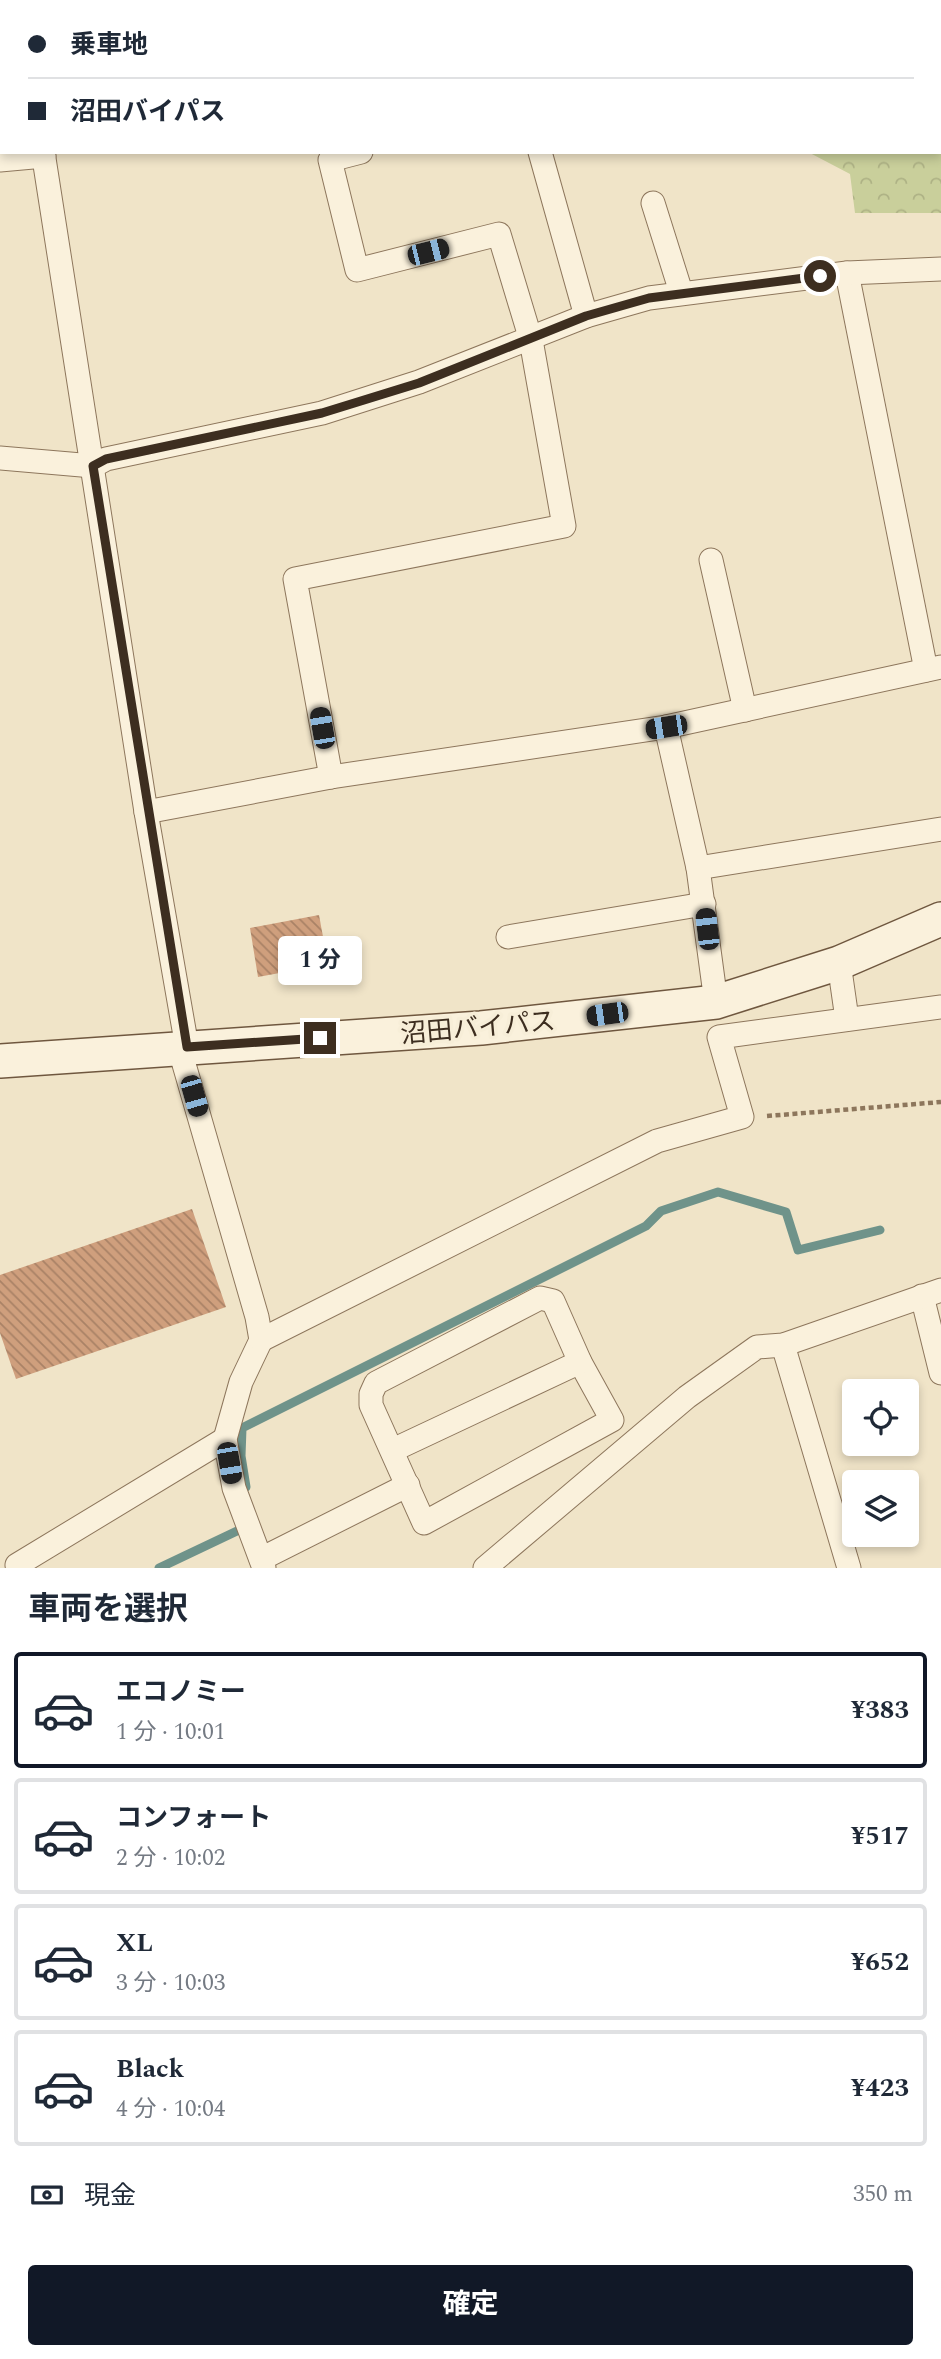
<!DOCTYPE html>
<html lang="ja">
<head>
<meta charset="utf-8">
<style>
	body { margin:0; font-family:Spectral,"Noto Sans JP",serif; background:#f6f6f7; color:#1f2937; height:100vh; display:flex; flex-direction:column; font-size:26px; white-space:nowrap }
	* { box-sizing:border-box; margin:0 }
	p { font-size:23px; color:#747a83 }
	.icon { flex:none; width:38px; height:38px; fill:none; stroke:currentColor; stroke-width:2; stroke-linecap:round; stroke-linejoin:round }
	.map { position:relative; height:1568px; overflow:hidden }
	.side { display:flex; flex-direction:column; background:#fff; flex:1 }
	.side>* { flex:none }
	.guide { position:absolute; left:0px; top:0px; width:942px; height:154px; box-shadow:0 4px 10px #0003; display:grid; align-content:center; height:154px; padding:0 28px; background:#fff }
	.buttons { position:absolute; left:842px; top:1379px; display:grid; gap:14px }
	.buttons a { display:grid; place-items:center; width:77px; height:77px; border-radius:7px; background:#fff; box-shadow:0 4px 10px #0003; font-size:35px }
	.end { position:absolute; width:32px; height:32px; margin:-16px; border:9px solid #3d2e20; background:#fff; box-shadow:0 0 0 4px #fff }
	.from { border-radius:50% }
	.bubble { position:absolute; height:49px; border-radius:7px; background:#fff; box-shadow:0 4px 10px #0003; font-size:23px; font-weight:700; line-height:49px; text-align:center }
	.car { position:absolute; width:21px; height:42px; margin:-21px -10px; border-radius:9px; box-shadow:0 0 5px 2px #0007; background:linear-gradient(#222 24%,#8ab4d8 0 40%,#222 0 76%,#8ab4d8 0 86%,#222 0) }
	.guide b { display:flex; align-items:center; gap:24px; height:66px; font-size:26px }
	.guide b+b { border-top:2px solid #e0e1e3 }
	.guide i { width:18px; height:18px; background:#1f2937 }
	ul { padding:0; list-style:none }
	li { display:flex; align-items:center; gap:21px; height:116px; margin:0 14px 10px; padding:0 14px; border:4px solid #e0e1e3; border-radius:7px }
	li div { flex:1 }
	li b { display:block; font-size:26px }
	li em { font-style:normal; font-weight:700 }
	li.current { border-color:#111827 }
	li>.icon { width:63px; height:63px; stroke-width:1.5 }
	h2 { padding:0 28px; font-size:32px; line-height:84px }
	.pay { display:flex; align-items:center; gap:18px; height:77px; padding:0 28px; font-size:26px }
	.pay p { margin-inline-start:auto }
	.cta { display:flex; gap:14px; margin-top:auto; padding:14px 28px }
	.cta a { flex:1; height:80px; border-radius:7px; background:#111827; color:#fff; font-size:28px; font-weight:700; line-height:80px; text-align:center }
	.map>svg:first-child { display:block }
	.forest { fill:url(#forest-crowns) }
	.lines { fill:none; stroke-linecap:round; stroke-linejoin:round }
	.stream { stroke:#6f938a; stroke-width:9 }
	.building { fill:url(#building-back-hatch) }
	.street-casing { stroke:#8d765c; stroke-width:25 }
	.secondary-casing { stroke:#6f573f; stroke-width:36 }
	.path { stroke:#8d765c; stroke-width:4.5; stroke-dasharray:5 3.5; stroke-linecap:butt }
	.street { stroke:#faf1dc; stroke-width:23 }
	.secondary { stroke:#faf1dc; stroke-width:33 }
	.route { stroke:#3d2e20; stroke-width:9 }
	.labels { text-anchor:middle; stroke-width:7; stroke-linejoin:round; paint-order:stroke }
	.street-label { font-size:26px; fill:#3d2e20; stroke:#f7eed8 }
</style>
</head>
<body>
<div class="map">
<svg width="941" height="1568" viewBox="0 0 941 1568">
	<defs>
		<pattern id="forest-crowns" width="20" height="18" patternUnits="userSpaceOnUse" patternTransform="scale(1.75)"><rect width="20" height="18" fill="#c9cf9b"/><path d="M2 6a3 3 0 1 1 6 0M12 15a3 3 0 1 1 6 0" fill="none" stroke="#aeb285"/></pattern>
		<pattern id="building-back-hatch" width="6" height="6" patternUnits="userSpaceOnUse" patternTransform="scale(1.75)"><rect width="6" height="6" fill="#cf9f7d"/><path d="M-1 5l2 2M0 0l6 6M5-1l2 2" fill="none" stroke="#a98266"/></pattern>
	</defs>
	<rect width="100%" height="100%" fill="#f0e4c8"/>
	<polygon class="forest" points="485,0 941,0 941,213 855,213 850,174 808,152 940,152 940,2"/>
	<g class="lines">
		<g class="stream">
			<polyline points="246,1487 241,1456 242,1428 646,1226 661,1211 718,1192 786,1212 798,1250 880,1230"/>
			<polyline points="159,1568 237,1531"/>
		</g>
	</g>
	<g class="building">
		<polygon points="319,915 328,964 258,977 250,928"/>
		<polygon points="192,1209 226,1307 16,1379 0,1333 0,1275"/>
	</g>
	<g class="lines">
		<defs>
			<g id="street">
				<polyline points="0,63 2,64"/>
				<polyline points="43,152 146,812 187,1047"/>
				<polyline points="540,152 586,316"/>
				<polyline points="0,160 44,156"/>
				<polyline points="653,203 681,292"/>
				<polyline points="847,273 926,670"/>
				<polyline points="0,458 93,466 106,459 322,413 419,382 586,316 649,298 847,273 941,269"/>
				<polyline points="711,560 745,710"/>
				<polyline points="666,727 698,868 716,1002"/>
				<polyline points="331,777 295,579 564,526 531,340 499,234 357,270 330,160 361,152"/>
				<polyline points="146,812 331,777 666,727 941,667"/>
				<polyline points="698,868 941,829"/>
				<polyline points="508,937 704,904"/>
				<polyline points="839,963 847,1019"/>
				<polyline points="179,1047 257,1317 261,1340 241,1382 225,1439 234,1488 264,1568"/>
				<polyline points="922,1296 941,1373"/>
				<polygon points="540,1298 553,1301 580,1362 612,1420 424,1523 371,1405 371,1394 376,1383"/>
				<polyline points="261,1340 657,1141 742,1117 719,1037 941,1007"/>
				<polyline points="783,1345 849,1568"/>
				<polyline points="393,1450 580,1362"/>
				<polyline points="261,1559 408,1485"/>
				<polyline points="17,1565 225,1439"/>
				<polyline points="485,1568 687,1397 757,1347 783,1345 941,1290"/>
			</g>
			<polyline id="secondary" points="0,1061 481,1028 716,1002 839,963 941,919"/>
		</defs>
		<use href="#street" class="street-casing"/>
		<use href="#secondary" class="secondary-casing"/>
		<polyline class="path" points="767,1116 941,1102"/>
		<use href="#street" class="street"/>
		<use href="#secondary" class="secondary"/>
	</g>
	<g class="lines">
		<polyline class="route" points="320,1038 187,1047 93,466 106,459 322,413 419,383 586,316 649,298 820,276"/>
	</g>
	<g class="labels">
		<g class="street-label">
			<text transform="translate(478 1027) rotate(-5)" y="9">沼田バイパス</text>
		</g>
	</g>
</svg>
<div class="buttons">
<a><svg class="icon" aria-label="locate" viewBox="0 0 24 24"><circle cx="12" cy="12" r="6"/><path d="M12 2v4M12 18v4M2 12h4M18 12h4"/></svg></a>
<a><svg class="icon" aria-label="layers" viewBox="0 0 24 24"><path d="M12 4l9 5-9 5-9-5zM3 14l9 5 9-5"/></svg></a>
</div>
<i class="end from" style="left:820px;top:276px"></i>
<i class="end" style="left:320px;top:1038px"></i>
<div class="bubble" style="left:278px;top:936px;width:84px">1 分</div>
<i class="car" style="left:428px;top:252px;rotate:76deg"></i>
<i class="car" style="left:666px;top:727px;rotate:261deg"></i>
<i class="car" style="left:322px;top:728px;rotate:350deg"></i>
<i class="car" style="left:707px;top:929px;rotate:353deg"></i>
<i class="car" style="left:607px;top:1014px;rotate:262deg"></i>
<i class="car" style="left:194px;top:1096px;rotate:164deg"></i>
<i class="car" style="left:229px;top:1463px;rotate:170deg"></i>
<div class="guide">
<b><i class="from"></i>乗車地</b>
<b><i></i>沼田バイパス</b>
</div>
</div>
<section class="side">
<h2>車両を選択</h2>
<ul>
<li class="current"><svg class="icon" aria-label="car" viewBox="0 0 24 24"><path d="M5 17H2v-5l4-1 3-4h7l3 4 3 1v5h-3M9 17h6M6 11h13"/><circle cx="7" cy="17" r="2"/><circle cx="17" cy="17" r="2"/></svg><div><b>エコノミー</b><p>1 分 · 10:01</p></div><em>¥383</em></li>
<li><svg class="icon" aria-label="car" viewBox="0 0 24 24"><path d="M5 17H2v-5l4-1 3-4h7l3 4 3 1v5h-3M9 17h6M6 11h13"/><circle cx="7" cy="17" r="2"/><circle cx="17" cy="17" r="2"/></svg><div><b>コンフォート</b><p>2 分 · 10:02</p></div><em>¥517</em></li>
<li><svg class="icon" aria-label="car" viewBox="0 0 24 24"><path d="M5 17H2v-5l4-1 3-4h7l3 4 3 1v5h-3M9 17h6M6 11h13"/><circle cx="7" cy="17" r="2"/><circle cx="17" cy="17" r="2"/></svg><div><b>XL</b><p>3 分 · 10:03</p></div><em>¥652</em></li>
<li><svg class="icon" aria-label="car" viewBox="0 0 24 24"><path d="M5 17H2v-5l4-1 3-4h7l3 4 3 1v5h-3M9 17h6M6 11h13"/><circle cx="7" cy="17" r="2"/><circle cx="17" cy="17" r="2"/></svg><div><b>Black</b><p>4 分 · 10:04</p></div><em>¥423</em></li>
</ul>
<div class="pay"><svg class="icon" aria-label="cash" viewBox="0 0 24 24"><path d="M3 7h18v10H3z"/><circle cx="12" cy="12" r="2"/></svg>現金<p>350 m</p></div>
<div class="cta"><a>確定</a></div>
</section>
</body>
</html>
